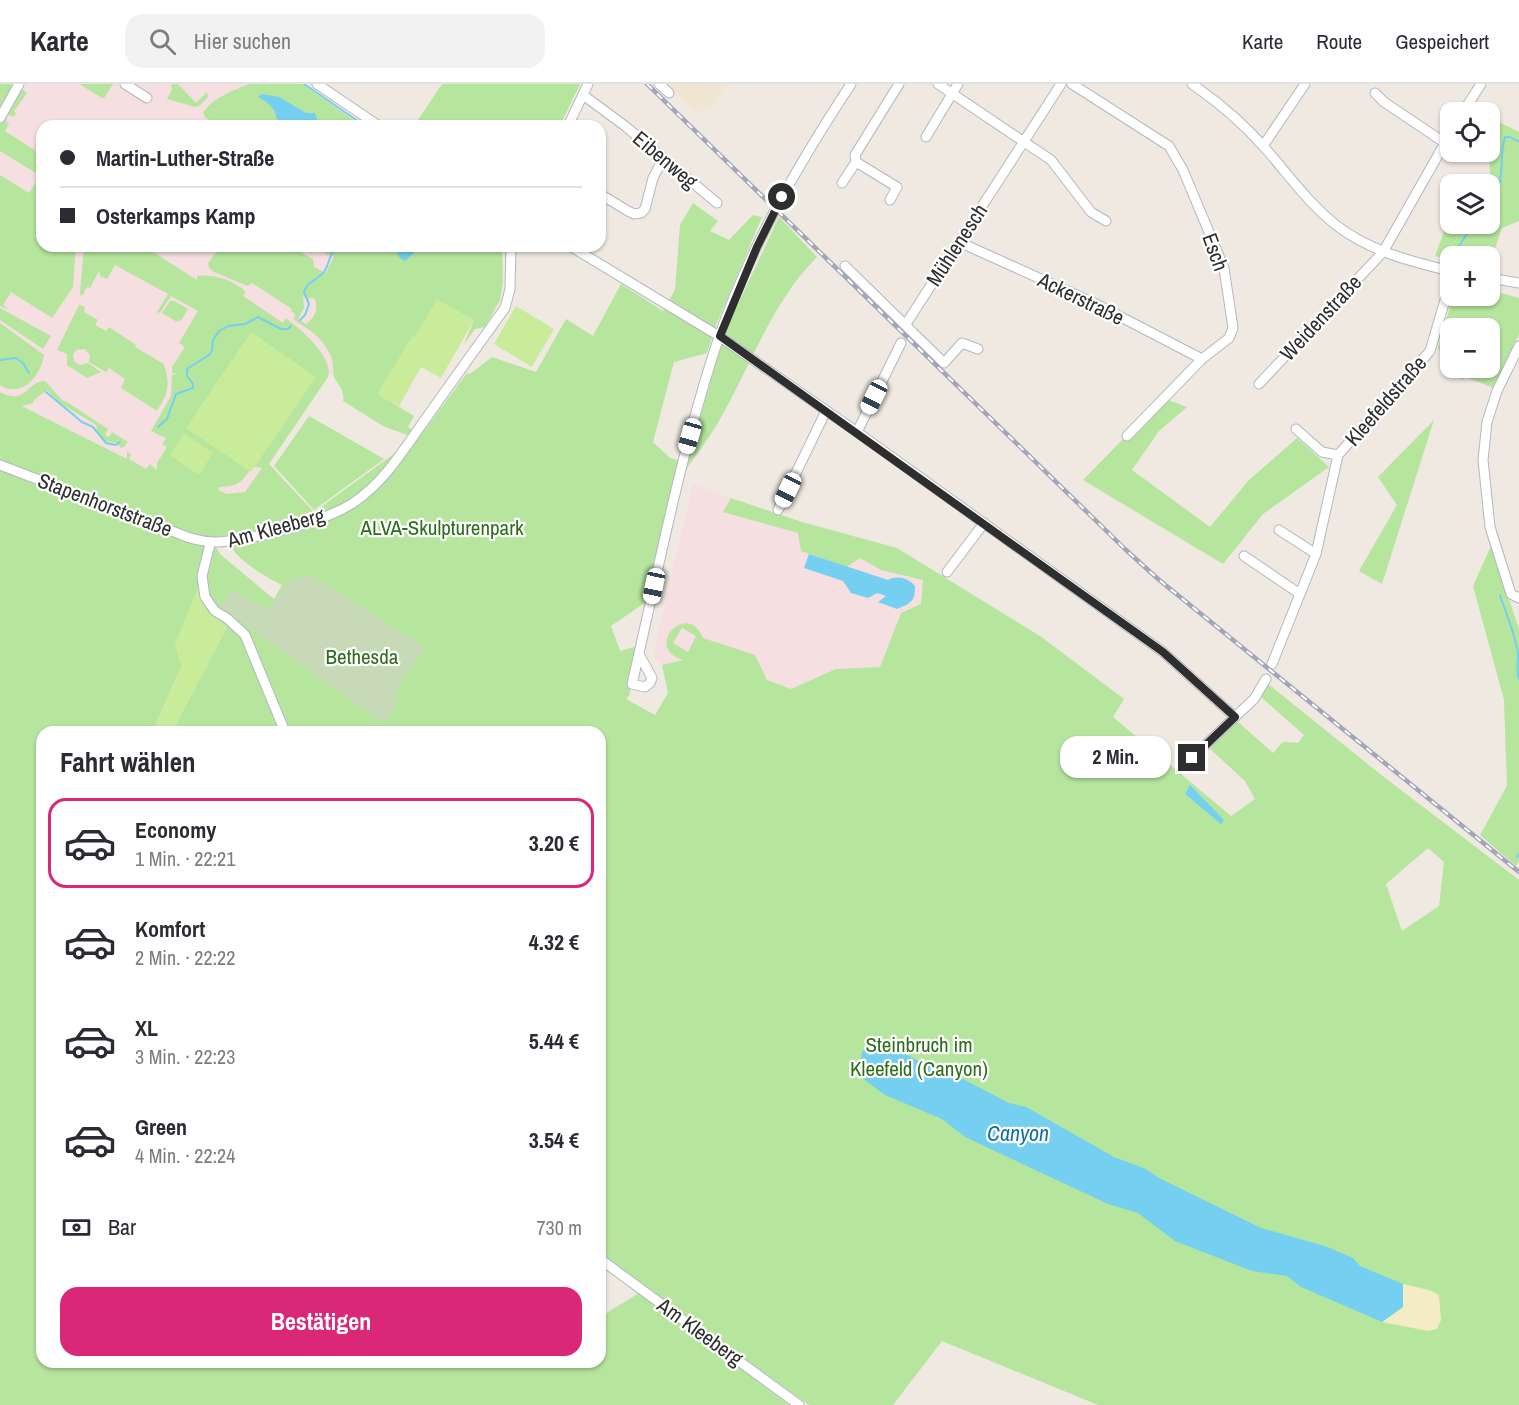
<!DOCTYPE html>
<html lang="de">
<head>
<meta charset="utf-8">
<style>
	body { margin:0; font-family:"Archivo Narrow",sans-serif; background:#f2f2f3; color:#2b2b33; height:100vh; display:flex; flex-direction:column; font-size:22px; white-space:nowrap }
	* { box-sizing:border-box; margin:0 }
	p { font-size:20px; color:#7c7c81 }
	.icon { flex:none; width:33px; height:33px; fill:none; stroke:currentColor; stroke-width:2; stroke-linecap:round; stroke-linejoin:round }
	.map { position:relative; flex:1; overflow:hidden }
	.drawer { position:absolute; left:36px; top:642px; width:570px; height:642px; display:flex; flex-direction:column; background:#fff; border-radius:18px; box-shadow:0 2px 4px #0004 }
	.drawer>* { flex:none }
	.guide { position:absolute; left:36px; top:36px; width:570px; height:132px; border-radius:18px; box-shadow:0 2px 4px #0004; display:grid; align-content:center; height:132px; padding:0 24px; background:#fff }
	.controls { position:absolute; left:1440px; top:18px; display:grid; gap:12px }
	.controls a { display:grid; place-items:center; width:60px; height:60px; border-radius:12px; background:#fff; box-shadow:0 2px 4px #0004; font-size:30px }
	.end { position:absolute; width:27px; height:27px; margin:-14px; border:8px solid #2e2e2e; background:#fff; box-shadow:0 0 0 3px #fff }
	.from { border-radius:50% }
	.bubble { position:absolute; height:42px; border-radius:18px; background:#fff; box-shadow:0 2px 4px #0004; font-size:20px; font-weight:800; line-height:42px; text-align:center }
	.car { position:absolute; width:18px; height:36px; margin:-18px -9px; border-radius:8px; box-shadow:0 0 4px 2px #0007; background:linear-gradient(#fff 24%,#345 0 40%,#fff 0 76%,#345 0 86%,#fff 0) }
	.guide b { display:flex; align-items:center; gap:21px; height:57px; font-size:22px }
	.guide b+b { border-top:2px solid #e1e1e2 }
	.guide i { width:15px; height:15px; background:#2b2b33 }
	ul { padding:0; list-style:none }
	li { display:flex; align-items:center; gap:18px; height:90px; margin:0 12px 9px; padding:0 12px; border:3px solid transparent; border-radius:18px }
	li div { flex:1 }
	li b { display:block; font-size:22px }
	li em { font-style:normal; font-weight:800 }
	li.current { border-color:#db2777 }
	li>.icon { width:54px; height:54px; stroke-width:1.5 }
	h2 { padding:0 24px; font-size:27px; line-height:72px }
	.pay { display:flex; align-items:center; gap:15px; height:66px; padding:0 24px; font-size:22px }
	.pay p { margin-inline-start:auto }
	.cta { display:flex; gap:12px; margin-top:auto; padding:12px 24px }
	.cta a { flex:1; height:69px; border-radius:18px; background:#db2777; color:#fff; font-size:24px; font-weight:800; line-height:69px; text-align:center }
	header { display:flex; align-items:center; gap:36px; box-sizing:border-box; height:84px; padding:0 30px; background:#fff; border-bottom:2px solid #e1e1e2 }
	header strong { font-size:28px }
	nav { display:flex; gap:33px; margin-inline-start:auto; font-size:21px }
	.search { width:420px; height:54px; background:#f2f2f3; display:flex; align-items:center; gap:15px; box-sizing:border-box; padding:0 21px; border-radius:18px; color:#7c7c81; font-size:22px }
	.map>svg:first-child { display:block }
	.education { fill:#f0e6d1 }
	.medical { fill:#f5dfe0 }
	.green { fill:#b6e59e; fill-rule:evenodd }
	.sand { fill:#f3ecc5 }
	.cemetery { fill:#c8d9b8 }
	.pitch { fill:#c9ec9a }
	.water { fill:#75cff0 }
	.lines { fill:none; stroke-linecap:round; stroke-linejoin:round }
	.stream { stroke:#75cff0; stroke-width:2 }
	.minor-casing { stroke:#b4b7c1; stroke-width:11 }
	.minor { stroke:#fff; stroke-width:9 }
	.rail-casing { stroke:#a3a6b8; stroke-width:4.5 }
	.rail { stroke:#fff; stroke-width:2; stroke-dasharray:7; stroke-linecap:butt }
	.route { stroke:#2e2e2e; stroke-width:8 }
	.labels { text-anchor:middle; stroke-width:4.5; stroke-linejoin:round; paint-order:stroke }
	.street-label { font-size:21px; fill:#2e2e2e; stroke:#fff }
	.park-label { font-size:21px; fill:#2c6e1b; stroke:#fff }
	.water-label { font-size:22px; font-style:italic; fill:#0d6fa3; stroke:#fff }
</style>
</head>
<body>
<header>
<strong>Karte</strong>
<div class="search"><svg class="icon" aria-label="search" viewBox="0 0 24 24"><circle cx="10" cy="10" r="6"/><path d="M15 15l6 6"/></svg>Hier suchen</div>
<nav><a>Karte</a><a>Route</a><a>Gespeichert</a></nav>
</header>
<div class="map">
<svg width="1519" height="1321" viewBox="0 0 1519 1321">
	<rect width="100%" height="100%" fill="#efe9e1"/>
	<polygon class="education" points="666,0 727,0 711,24 697,28"/>
	<g class="medical">
		<polygon points="0,0 284,0 339,42 42,42 42,162 476,162 373,313 327,288 245,408 227,410 158,381 158,393 128,375 0,310"/>
		<polygon points="693,400 731,414 724,429 798,449 860,474 881,486 923,496 921,521 901,529 880,583 836,585 791,605 767,596 755,571 695,574 662,581 653,570"/>
	</g>
	<g class="green">
		<polygon points="0,0 16,0 27,9 14,27 16,29 14,33 8,31 6,37 9,40 5,47 42,71 42,101 36,97 39,91 0,67"/>
		<polygon points="79,0 113,0 104,14 102,14"/>
		<polygon points="171,0 178,0 196,19 207,8 208,13 199,22 195,23 167,15 172,5"/>
		<path d="M249 0H302L362 42H217L205 33 203 29C213 13 233 7 249 0Z"/>
		<polygon points="442,0 580,0 560,42 414,42"/>
		<path d="M1499 38 1519 48V137L1502 144 1490 179V172H1450V176L1435 172 1445 145 1451 140H1490L1489 100 1490 96C1490 71 1485 60 1499 38Z"/>
		<polygon points="0,91 29,109 36,98 41,102 35,112 42,116 42,162 76,162 73,203 52,234 11,208 3,221 10,226 0,222"/>
		<path d="M693 119 718 137 710 147 729 156 753 131 762 133 716 241 707 269 674 278 653 358 670 374 678 376 651 498 646 518 611 542 620 567 639 562 629 612 626 615 655 631 668 609 662 581 683 576C642 564 688 515 703 554L755 571 767 596 791 605 836 585 880 583 901 529 921 520 923 496 881 486 860 474 847 483 801 467 798 449 723 428 731 414 802 438 897 464 1040 552 1124 615 1113 633 1231 732 1255 715 1245 697 1209 664 1237 637 1273 669 1283 658 1298 659 1304 651 1261 613 1268 600 1380 690 1519 796V1321H1098L942 1257 893 1321H809L745 1275 743 1277 600 1170V648H172L227 543 206 526 199 502 183 580 152 648H42V1278H600V1233L639 1209 789 1321H0V308C26 322 28 296 45 297L63 317 67 318 108 345 105 351 109 353 112 348 128 358 124 363 121 364 117 359 104 357 98 349 96 341 60 319 47 306 34 316 33 319 22 322 127 375V368L131 370 129 375 146 385 150 380 157 386V379L167 363 162 360 166 354 151 347 171 312 172 291 177 289H172V283L185 263 179 259 198 227 171 212 160 229 157 228 168 210 115 181 107 195 100 192 99 187 90 204 87 203 82 212 80 210 84 162 147 164 197 196V192C214 190 233 196 246 208L243 212 283 239 286 234C301 246 334 273 328 293L269 380 314 428 395 369 403 375 467 289 470 290 492 273 536 288 566 235 593 252 621 200 663 227 675 206 680 141ZM252 382 262 384 245 408 227 410 218 406 219 403C239 402 242 399 252 382ZM212 458 230 461C237 476 267 494 282 501L274 515 221 471ZM682 544 696 552 688 568 673 559ZM1190 702 1224 736 1221 739 1185 710ZM1428 764 1444 778 1439 822 1402 847 1386 800Z"/>
		<path d="M779 133 817 173C770 220 750 285 716 342 707 357 695 372 685 387L724 250Z"/>
		<path d="M221 162H289L313 175 314 183 326 189 334 172 325 170 324 162H502L503 198 500 216 485 243 475 245 464 260 474 236 437 216 415 254 413 253 378 310 414 332 408 343 413 347 407 351 383 342 343 317C345 308 340 303 335 295 332 289 334 279 331 272 323 254 309 245 294 236L295 230 291 227 292 225 252 199 248 202 214 188 209 184 208 179ZM303 211 306 215 314 214C319 224 315 234 306 240L298 235 304 224Z"/>
		<polygon points="1490,206 1519,214 1519,250 1494,304 1465,293 1462,296 1453,284 1490,284 1490,244 1450,244 1450,280 1438,265 1453,212 1490,212"/>
		<polygon points="170,217 174,217 188,225 181,237 179,236 177,238 162,229"/>
		<path d="M79 221 85 223 84 228 98 236 95 241 106 247 109 243 136 261 135 263 164 280C170 301 169 308 157 327L121 304 125 295 109 284 106 288 89 278 90 271 85 265 76 266 73 271 74 277 80 281 88 279 101 288 87 294 67 281V270L57 266Z"/>
		<polygon points="0,224 51,252 43,265 0,236"/>
		<path d="M0 239 44 271C41 291 22 315 0 301Z"/>
		<polygon points="1163,314 1187,323 1159,347 1132,386 1210,443 1249,396 1297,354 1329,383 1263,430 1223,480 1083,396"/>
		<polygon points="309,332 384,375 314,426 274,382"/>
		<polygon points="1434,336 1382,500 1359,487 1397,421 1378,393"/>
		<polygon points="1491,462 1519,545 1519,777 1516,782 1480,751 1507,702 1504,616 1473,502"/>
	</g>
	<polygon class="sand" points="1403,1200 1429,1206 1439,1211 1441,1236 1437,1245 1428,1247 1382,1238 1403,1223"/>
	<polygon class="cemetery" points="311,491 425,564 399,600 392,629 385,640 220,523 231,505 268,526 288,497"/>
	<g class="pitch">
		<polygon points="437,215 474,236 441,294 421,283 399,322 378,310 412,252 415,254"/>
		<polygon points="516,222 554,245 532,283 494,260"/>
		<polygon points="251,248 316,293 251,388 186,344"/>
		<polygon points="184,350 213,369 199,391 170,371"/>
		<polygon points="199,501 206,526 227,543 172,648 152,648 183,581 179,576 175,560"/>
	</g>
	<g class="water">
		<path d="M262 10 279 13 306 29H315L319 42H287L276 34C277 25 266 17 258 13Z"/>
		<polygon points="380,162 408,162 413,165 414,169 405,177 400,174 396,167"/>
		<path d="M809 470 888 496C898 491 908 494 915 502 915 518 911 519 897 525L878 518 886 512 877 509 868 514 851 509 843 497 804 484Z"/>
		<polygon points="1190,701 1224,736 1221,740 1185,710"/>
		<polygon points="880,950 882,958 887,964 899,967 950,992 961,994 1009,1019 1026,1023 1114,1073 1146,1085 1159,1094 1261,1144 1325,1162 1353,1174 1360,1182 1403,1200 1403,1223 1382,1238 1301,1203 1287,1192 1252,1187 1175,1157 1138,1129 1108,1120 965,1053 942,1035 885,1011 858,991 862,968"/>
	</g>
	<g class="lines">
		<g class="stream">
			<polyline points="304,0 365,42"/>
			<path d="M1490 118C1507 99 1498 77 1505 53H1510L1519 58"/>
			<polyline points="354,162 360,162"/>
			<polyline points="1453,172 1473,140"/>
			<path d="M300 236 305 231 309 220 304 208C307 197 318 196 324 188 331 178 328 165 343 162"/>
			<polyline points="0,276 16,274 23,279 29,289"/>
			<polyline points="46,308 82,338 93,343 106,359 116,361 120,358"/>
			<polyline points="158,343 167,335 176,310 193,304 193,300 187,292 187,285 209,271 212,267 213,256 219,247 228,242 245,240 258,233 281,245 288,245 291,242"/>
			<path d="M1500 511C1506 530 1516 551 1518 571 1518 580 1516 587 1519 595"/>
			<polyline points="1517,773 1519,770"/>
		</g>
		<defs>
			<g id="minor">
				<polyline points="125,0 147,14"/>
				<polyline points="317,0 379,42"/>
				<polyline points="659,0 669,9"/>
				<polyline points="938,0 1051,76 1091,128 1106,137"/>
				<polyline points="1072,0 1169,62 1183,86 1224,184 1233,244 1229,254 1202,275 1127,352"/>
				<path d="M1192 0C1218 18 1243 39 1264 63 1288 90 1308 119 1336 141 1369 167 1410 177 1450 187"/>
				<polyline points="1375,9 1384,18 1445,59"/>
				<polyline points="583,11 625,42 717,119"/>
				<polyline points="1463,28 1481,0"/>
				<polyline points="0,34 19,0"/>
				<polyline points="568,42 588,0"/>
				<polyline points="926,53 958,0"/>
				<polyline points="1263,62 1305,0"/>
				<polyline points="856,78 897,103 890,116"/>
				<polyline points="842,99 856,78 855,71 899,0"/>
				<polyline points="600,110 628,127 634,130 641,129 645,125 653,94 663,75"/>
				<polyline points="959,158 1092,218 1202,275"/>
				<polyline points="570,162 719,252 857,348 1163,568 1235,633"/>
				<polyline points="845,182 944,279 962,259 978,265"/>
				<polyline points="1490,194 1519,199"/>
				<polyline points="906,240 1061,0"/>
				<polyline points="1519,262 1497,307 1487,338 1483,376 1490,443 1511,510 1519,514"/>
				<polyline points="1259,300 1383,168 1450,50"/>
				<polyline points="1296,345 1322,368 1338,371"/>
				<polyline points="857,348 901,259"/>
				<path d="M0 381 190 454C217 462 235 456 262 451 294 444 325 436 353 419 385 398 405 363 427 333 453 296 479 260 505 224L510 205 511 162"/>
				<polyline points="778,426 826,327"/>
				<polyline points="1279,446 1316,470"/>
				<polyline points="210,460 202,492 205,513 215,527 228,535 245,551 285,648"/>
				<polyline points="1244,472 1300,510"/>
				<polyline points="947,488 984,439"/>
				<path d="M639 570 652 594 650 599 645 603 632 600C659 483 681 366 719 253 750 163 799 79 851 0"/>
				<polyline points="1272,580 1316,470 1338,371 1430,267 1450,199"/>
				<polyline points="1180,685 1254,615 1266,595"/>
				<polyline points="600,1175 799,1321"/>
			</g>
		</defs>
		<use href="#minor" class="minor-casing"/>
		<use href="#minor" class="minor"/>
		<defs>
			<polyline id="rail" points="647,0 1126,466 1158,495 1519,788"/>
		</defs>
		<use href="#rail" class="rail-casing"/>
		<use href="#rail" class="rail"/>
	</g>
	<g class="lines">
		<polyline class="route" points="782,113 757,163 720,252 1163,568 1235,633 1192,674"/>
	</g>
	<g class="labels">
		<g class="street-label">
			<text transform="translate(665 76) rotate(40)" y="7">Eibenweg</text>
			<text transform="translate(957 161) rotate(-57)" y="7">Mühlenesch</text>
			<text transform="translate(1215 168) rotate(70)" y="7">Esch</text>
			<text transform="translate(1081 215) rotate(26)" y="7">Ackerstraße</text>
			<text transform="translate(1321 234) rotate(-47)" y="7">Weidenstraße</text>
			<text transform="translate(1386 317) rotate(-49)" y="7">Kleefeldstraße</text>
			<text transform="translate(105 421) rotate(21)" y="7">Stapenhorststraße</text>
			<text transform="translate(276 444) rotate(-15)" y="7">Am Kleeberg</text>
			<text transform="translate(700 1248) rotate(36)" y="7">Am Kleeberg</text>
		</g>
		<g class="park-label">
			<text x="442" y="451">ALVA-Skulpturenpark</text>
			<text x="362" y="580">Bethesda</text>
			<text x="919" y="968">Steinbruch im<tspan x="919" dy="24">Kleefeld (Canyon)</tspan></text>
		</g>
		<g class="water-label">
			<text x="1018" y="1057">Canyon</text>
		</g>
	</g>
</svg>
<div class="controls">
<a><svg class="icon" aria-label="locate" viewBox="0 0 24 24"><circle cx="12" cy="12" r="6"/><path d="M12 2v4M12 18v4M2 12h4M18 12h4"/></svg></a>
<a><svg class="icon" aria-label="layers" viewBox="0 0 24 24"><path d="M12 4l9 5-9 5-9-5zM3 14l9 5 9-5"/></svg></a>
<a>+</a>
<a>−</a>
</div>
<i class="end from" style="left:782px;top:113px"></i>
<i class="end" style="left:1192px;top:674px"></i>
<div class="bubble" style="left:1060px;top:652px;width:111px">2 Min.</div>
<i class="car" style="left:874px;top:313px;rotate:207deg"></i>
<i class="car" style="left:690px;top:352px;rotate:196deg"></i>
<i class="car" style="left:788px;top:406px;rotate:206deg"></i>
<i class="car" style="left:654px;top:502px;rotate:192deg"></i>
<div class="guide">
<b><i class="from"></i>Martin-Luther-Straße</b>
<b><i></i>Osterkamps Kamp</b>
</div>
<section class="drawer">
<h2>Fahrt wählen</h2>
<ul>
<li class="current"><svg class="icon" aria-label="car" viewBox="0 0 24 24"><path d="M5 17H2v-5l4-1 3-4h7l3 4 3 1v5h-3M9 17h6M6 11h13"/><circle cx="7" cy="17" r="2"/><circle cx="17" cy="17" r="2"/></svg><div><b>Economy</b><p>1 Min. · 22:21</p></div><em>3.20 €</em></li>
<li><svg class="icon" aria-label="car" viewBox="0 0 24 24"><path d="M5 17H2v-5l4-1 3-4h7l3 4 3 1v5h-3M9 17h6M6 11h13"/><circle cx="7" cy="17" r="2"/><circle cx="17" cy="17" r="2"/></svg><div><b>Komfort</b><p>2 Min. · 22:22</p></div><em>4.32 €</em></li>
<li><svg class="icon" aria-label="car" viewBox="0 0 24 24"><path d="M5 17H2v-5l4-1 3-4h7l3 4 3 1v5h-3M9 17h6M6 11h13"/><circle cx="7" cy="17" r="2"/><circle cx="17" cy="17" r="2"/></svg><div><b>XL</b><p>3 Min. · 22:23</p></div><em>5.44 €</em></li>
<li><svg class="icon" aria-label="car" viewBox="0 0 24 24"><path d="M5 17H2v-5l4-1 3-4h7l3 4 3 1v5h-3M9 17h6M6 11h13"/><circle cx="7" cy="17" r="2"/><circle cx="17" cy="17" r="2"/></svg><div><b>Green</b><p>4 Min. · 22:24</p></div><em>3.54 €</em></li>
</ul>
<div class="pay"><svg class="icon" aria-label="cash" viewBox="0 0 24 24"><path d="M3 7h18v10H3z"/><circle cx="12" cy="12" r="2"/></svg>Bar<p>730 m</p></div>
<div class="cta"><a>Bestätigen</a></div>
</section>
</div>
</body>
</html>
